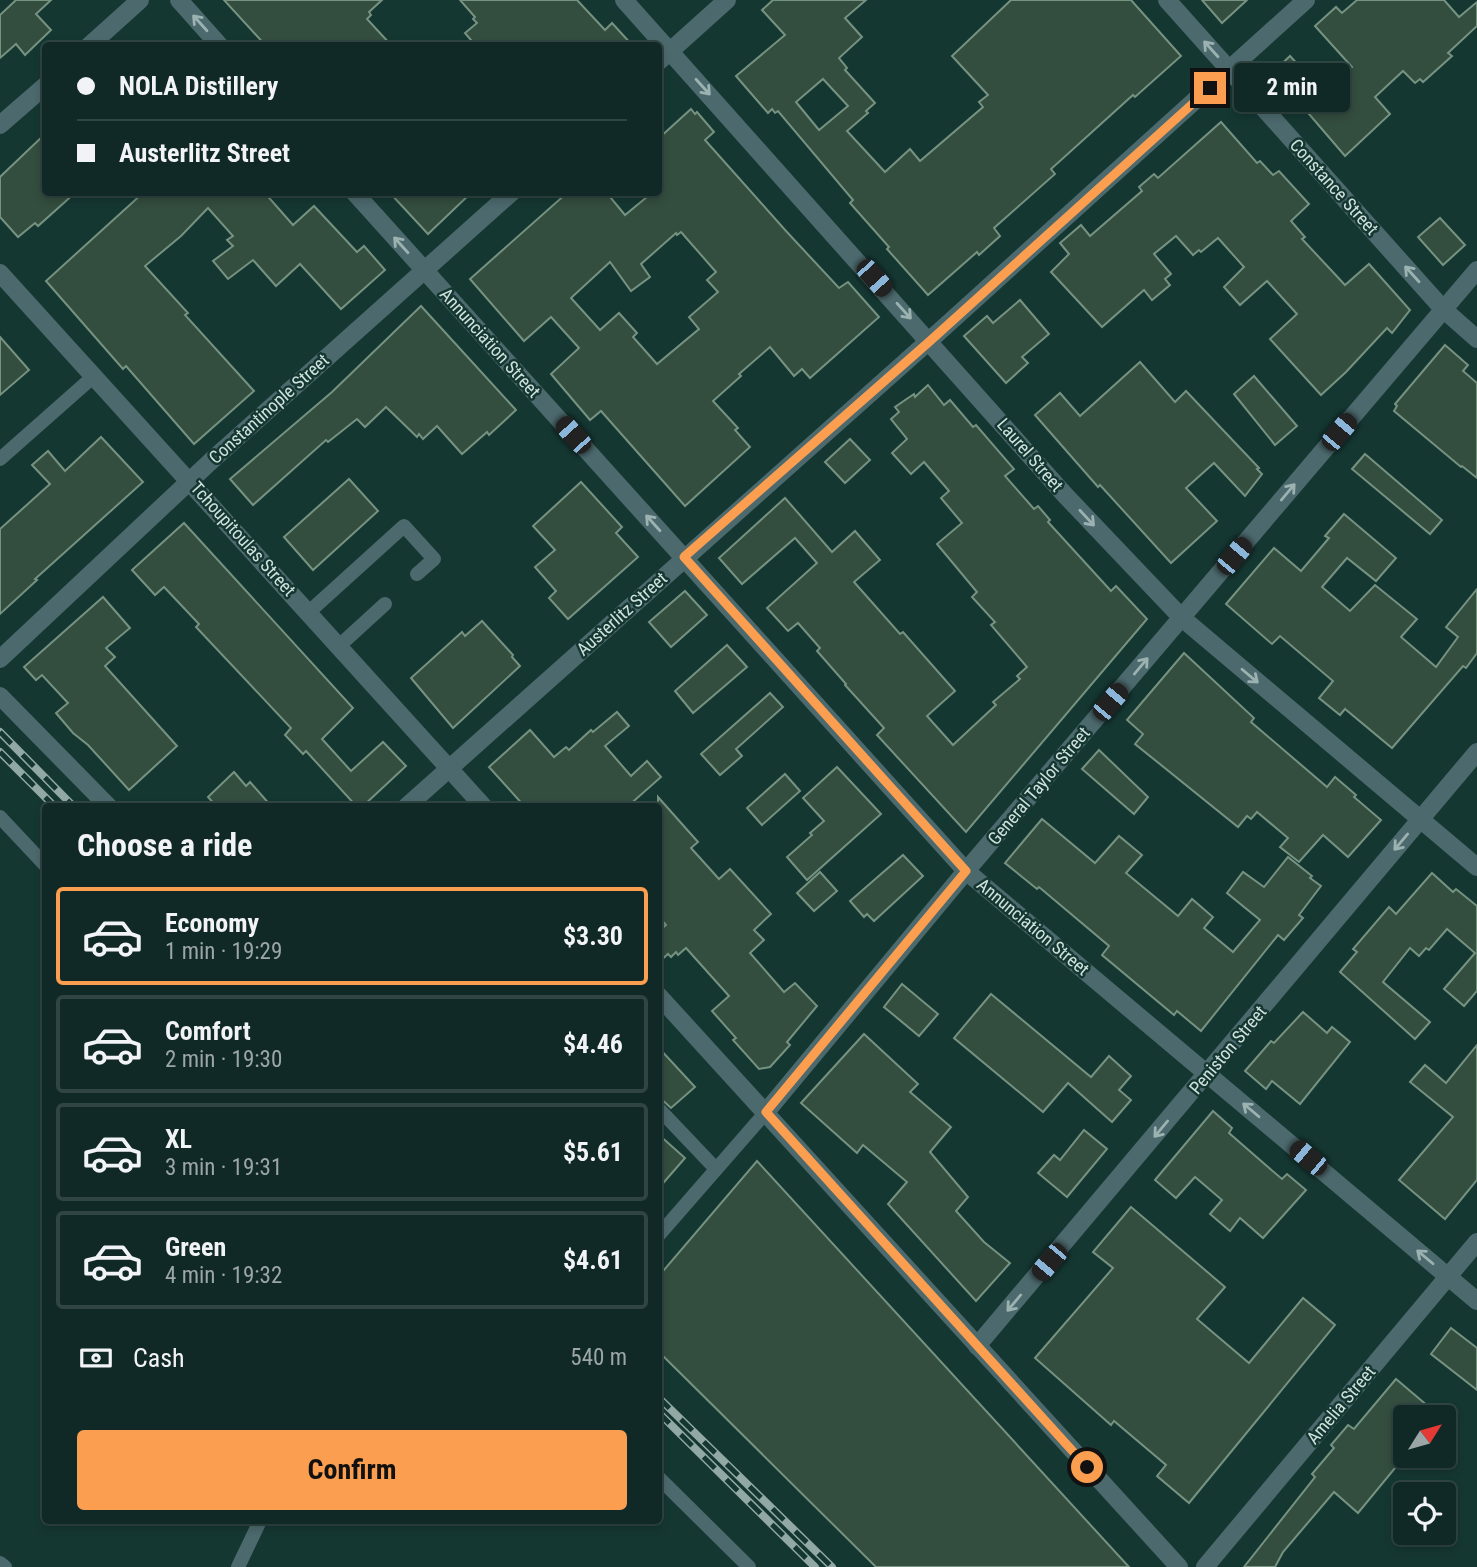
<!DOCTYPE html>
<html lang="en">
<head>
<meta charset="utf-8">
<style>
	body { margin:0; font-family:"Roboto Condensed",sans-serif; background:#1e3532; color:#f1f3f6; height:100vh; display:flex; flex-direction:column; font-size:26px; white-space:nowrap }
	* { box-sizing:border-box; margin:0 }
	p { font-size:23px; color:#9ca6a7 }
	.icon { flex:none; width:38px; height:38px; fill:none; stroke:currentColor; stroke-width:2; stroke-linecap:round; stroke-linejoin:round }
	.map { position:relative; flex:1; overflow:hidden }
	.sheet { position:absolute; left:42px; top:803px; width:620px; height:721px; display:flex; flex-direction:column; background:#102926; border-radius:7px; box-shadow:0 4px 10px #0003,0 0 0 2px #304543 }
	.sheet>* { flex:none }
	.hud { position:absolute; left:42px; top:42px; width:620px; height:154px; border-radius:7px; box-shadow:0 4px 10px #0003,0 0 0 2px #304543; display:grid; align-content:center; height:154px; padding:0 35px; background:#102926 }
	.needle { width:46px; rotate:53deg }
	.buttons { position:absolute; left:1393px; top:1405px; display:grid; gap:14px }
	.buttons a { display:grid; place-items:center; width:63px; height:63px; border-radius:7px; background:#102926; box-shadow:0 4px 10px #0003,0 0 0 2px #304543; font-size:35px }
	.end { position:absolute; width:32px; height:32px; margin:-16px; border:9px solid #fb9e50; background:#111; box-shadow:0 0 0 4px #111 }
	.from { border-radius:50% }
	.bubble { position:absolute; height:49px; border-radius:7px; background:#102926; box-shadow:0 4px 10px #0003,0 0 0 2px #304543; font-size:23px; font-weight:700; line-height:49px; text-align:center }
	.car { position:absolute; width:21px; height:42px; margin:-21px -10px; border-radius:9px; box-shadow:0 0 5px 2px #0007; background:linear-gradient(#222 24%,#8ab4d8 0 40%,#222 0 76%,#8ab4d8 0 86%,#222 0) }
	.hud b { display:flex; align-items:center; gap:24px; height:66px; font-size:26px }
	.hud b+b { border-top:2px solid #304543 }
	.hud i { width:18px; height:18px; background:#f1f3f6 }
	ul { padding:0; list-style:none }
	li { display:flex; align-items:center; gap:21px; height:98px; margin:0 14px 10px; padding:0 21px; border:4px solid #304543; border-radius:7px }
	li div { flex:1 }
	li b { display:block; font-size:26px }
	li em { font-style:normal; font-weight:700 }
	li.active { border-color:#fb9e50 }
	li>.icon { width:63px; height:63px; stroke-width:1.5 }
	h2 { padding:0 35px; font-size:32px; line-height:84px }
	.pay { display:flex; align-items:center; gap:18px; height:77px; padding:0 35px; font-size:26px }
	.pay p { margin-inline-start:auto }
	.button { display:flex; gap:14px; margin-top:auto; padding:14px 35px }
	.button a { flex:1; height:80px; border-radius:7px; background:#fb9e50; color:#111; font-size:28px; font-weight:700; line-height:80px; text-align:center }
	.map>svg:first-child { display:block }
	.building { fill:#334d3e; stroke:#769281; stroke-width:2; fill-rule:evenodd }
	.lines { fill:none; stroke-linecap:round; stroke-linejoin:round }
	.service { stroke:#4c696d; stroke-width:14 }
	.minor { stroke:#4c696d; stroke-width:18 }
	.tertiary { stroke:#4c696d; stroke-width:18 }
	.rail-casing { stroke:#91a8a4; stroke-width:8 }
	.rail { stroke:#153732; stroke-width:5; stroke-dasharray:16; stroke-linecap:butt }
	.oneway { stroke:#9bb2b1 }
	.route { stroke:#fb9e50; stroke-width:9 }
	.labels { text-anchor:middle; stroke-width:5; stroke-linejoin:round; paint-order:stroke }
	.street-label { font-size:18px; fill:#d0e2de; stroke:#153732 }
</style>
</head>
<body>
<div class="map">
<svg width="1477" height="1567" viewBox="0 0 1477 1567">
	<rect width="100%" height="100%" fill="#153732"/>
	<g class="building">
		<polygon points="16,0 51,0 36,14 51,30 25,55 16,44 0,58 0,15"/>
		<polygon points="224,0 382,0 369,12 371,15 367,19 392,46 266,46"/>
		<polygon points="460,0 577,0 605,30 612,23 633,46 476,46 465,33 477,23 473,19 475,17"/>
		<path d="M773 0H866L845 18 862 37 839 58 847 68 845 70 875 103 866 111 868 113 847 131 885 172 910 149 920 161 983 107 979 102 988 95 952 56 1011 0H1131L1181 56 1135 97 1133 95 1051 169 1055 174 994 228 1000 236 979 255 977 252 928 295 887 249 889 247 850 203 853 200 778 111 775 113 772 109 768 113 736 76 785 35 762 10ZM823 79 848 106 819 130 796 102Z"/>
		<polygon points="1202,0 1247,0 1222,23"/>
		<polygon points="1357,0 1444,0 1459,17 1477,2 1477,26 1448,53 1452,56 1423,82 1420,79 1415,83 1403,71 1375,97 1390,114 1345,156 1273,72 1290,56 1324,93 1352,67 1315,26 1336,7 1342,13"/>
		<path d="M691 109 695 114 697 112 714 132 705 140 786 231 839 288 848 282 879 317 810 378 802 369 794 376 770 347 739 374 741 376 713 401 738 428 735 430 750 447 685 506 601 411 590 420 551 374 579 348 551 317 524 341 470 279 568 192H606L625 215 653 192H658V139ZM681 232 716 272 707 280 718 292 689 317 699 329 657 364 633 337 637 333 619 313 600 330 571 298 610 262 631 291 650 277 641 264 676 233 677 235Z"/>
		<polygon points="1221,122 1257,163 1260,161 1273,175 1279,171 1309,204 1291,221 1305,237 1302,239 1345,285 1369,264 1410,310 1392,333 1387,328 1346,372 1321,395 1270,339 1297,314 1267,281 1240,305 1224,287 1244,267 1218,238 1201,252 1199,250 1193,255 1176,236 1154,254 1171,274 1165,279 1170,285 1152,300 1144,290 1102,327 1051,272 1069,254 1060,243 1081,225 1090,236 1142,191 1139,187 1154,174 1158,178"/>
		<polygon points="46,133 46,192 76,192 38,226 35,223 18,237 0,217 0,177"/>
		<polygon points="144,192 264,192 293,225 314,206 357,252 364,246 385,270 341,309 300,264 276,286 253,260 228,279 213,261 233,246 227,240 233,236 208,208 181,236 145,266 188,313 185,315 254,391 194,444 126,366 123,369 46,281"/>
		<polygon points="389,192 472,192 428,234"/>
		<polygon points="1440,218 1465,245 1443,265 1418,237"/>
		<polygon points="1020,300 1049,334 1022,357 1028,363 1006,383 964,336 987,316 993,323"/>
		<polygon points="421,306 516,410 489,435 487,432 462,454 437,426 423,439 419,434 417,437 386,407 365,427 357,419 328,442 326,440 253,505 230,479 332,392"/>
		<polygon points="0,337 29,370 0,395"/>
		<polygon points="1445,345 1468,365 1463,371 1477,383 1477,478 1462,466 1461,467 1394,411 1397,406 1395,404"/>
		<polygon points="1140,362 1175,402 1186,391 1259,468 1257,469 1262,474 1245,496 1214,463 1186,488 1217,521 1171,563 1100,485 1098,487 1035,415 1060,393 1080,416"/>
		<polygon points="1254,376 1297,426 1275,445 1234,394"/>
		<polygon points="928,385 944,405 950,400 973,427 976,425 1014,469 1005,476 1034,509 1038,506 1050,520 1048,522 1111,591 1116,586 1147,619 966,832 877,735 884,728 845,685 846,684 817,651 820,648 798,623 788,631 767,608 817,563 795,538 742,584 719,558 785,498 832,552 855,531 880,560 854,582 900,634 903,632 955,691 927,716 953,745 996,705 993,702 1020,679 1017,676 1027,667 991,625 995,622 972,597 977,592 937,544 962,523 941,498 949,491 924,462 911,474 892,453 907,439 891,419 899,412 895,407 914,394 915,397"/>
		<polygon points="101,437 143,482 35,579 37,580 0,614 0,529 50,484 32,465 48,451 65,471"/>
		<polygon points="850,439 870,460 845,483 825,462"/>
		<polygon points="1365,454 1442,520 1430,534 1352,469"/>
		<polygon points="349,479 378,511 313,570 284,537"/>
		<polygon points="581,482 622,527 616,533 638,557 568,619 549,598 556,591 535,567 555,550 533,526"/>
		<polygon points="1344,514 1396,558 1376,581 1347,558 1322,587 1350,611 1375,585 1417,619 1401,637 1436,667 1458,637 1446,627 1477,589 1477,653 1466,668 1463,666 1392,748 1345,709 1340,715 1319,698 1333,681 1280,636 1272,644 1226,604 1274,548 1301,571 1329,538 1325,536"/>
		<polygon points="184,523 353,708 322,739 351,771 383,742 406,766 362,807 357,807 306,751 303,754 285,735 291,728 196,627 199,624 164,587 155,595 132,570"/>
		<polygon points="685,591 707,615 671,647 649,622"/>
		<polygon points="103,597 130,628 106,648 115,657 105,666 177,746 129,790 88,745 73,733 56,713 68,703 42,675 36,680 24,667"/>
		<polygon points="482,621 513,655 512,657 520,666 453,728 411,678 462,632 465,636"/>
		<polygon points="727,645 747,667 693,713 675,691"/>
		<polygon points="1184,653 1254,718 1251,722 1327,787 1335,777 1356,795 1354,797 1381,820 1348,857 1323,835 1299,862 1280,847 1288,838 1257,812 1251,819 1247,816 1238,827 1135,744 1143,734 1127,720"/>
		<polygon points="770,693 783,707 736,749 742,756 720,775 701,754"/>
		<polygon points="617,712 629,726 605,746 631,776 647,761 661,777 627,807 525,807 489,767 530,730 554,757 566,747 569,750 591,730 593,732"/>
		<polygon points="1099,750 1148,797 1134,814 1082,769"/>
		<polygon points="837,767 881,814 807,880 787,857 812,835 810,833 824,821 803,798"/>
		<polygon points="234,772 246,786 250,782 272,807 217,807 208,797"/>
		<polygon points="785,774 800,791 762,825 747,808"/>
		<polygon points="658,797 698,842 691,848 719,879 730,869 771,914 754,930 764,940 750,953 784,992 795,983 817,1006 787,1042 790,1045 770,1067 759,1069 733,1040 736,1038 712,1011 729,996 686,948 678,955 676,952 671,957 668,954 658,963 658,932 666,925 658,916"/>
		<polygon points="1042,819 1095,863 1119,836 1142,855 1126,873 1178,916 1192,899 1213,917 1204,928 1233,952 1260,920 1227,893 1243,872 1264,887 1288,857 1312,876 1310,878 1321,886 1299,915 1303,918 1284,940 1278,935 1201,1031 1177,1011 1174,1015 1102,955 1109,946 1039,887 1037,889 1005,863"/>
		<polygon points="903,855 923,876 874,921 867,914 864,917 850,901"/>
		<polygon points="820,872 837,891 814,911 797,893"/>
		<polygon points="1432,873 1453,892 1456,889 1477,906 1477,991 1464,1006 1444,989 1475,953 1447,929 1429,950 1426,948 1419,956 1410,948 1383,982 1430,1022 1415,1039 1340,972 1357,952 1353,949 1389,907 1396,914"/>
		<polygon points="902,984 938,1014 919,1036 884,1007"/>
		<polygon points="991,994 1091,1077 1109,1056 1131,1076 1119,1090 1131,1100 1112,1122 1068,1083 1043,1112 954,1038"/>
		<polygon points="1303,1012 1327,1033 1332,1027 1350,1042 1300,1104 1272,1081 1266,1089 1245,1071 1271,1041 1274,1043"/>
		<polygon points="864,1034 918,1084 910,1092 951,1127 930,1152 968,1197 956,1211 984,1242 1010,1263 976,1301 888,1204 907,1182 863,1145 857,1153 801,1103"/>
		<polygon points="1477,1045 1477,1180 1445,1219 1399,1180 1453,1117 1410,1082 1425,1065 1446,1083"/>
		<polygon points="658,1047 695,1087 671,1108 658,1096"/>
		<polygon points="1213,1111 1232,1128 1229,1133 1268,1167 1282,1179 1287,1174 1306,1190 1263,1238 1240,1218 1230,1231 1210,1214 1222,1200 1195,1177 1176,1198 1155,1180"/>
		<polygon points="1084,1130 1107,1149 1067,1197 1038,1173 1054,1155 1060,1160"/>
		<polygon points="658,1134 685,1158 658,1189"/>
		<polygon points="757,1161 1129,1567 876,1567 658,1351 658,1277"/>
		<polygon points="1131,1207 1225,1287 1197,1319 1249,1363 1303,1298 1335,1325 1189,1503 1157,1476 1166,1465 1114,1421 1111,1425 1035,1358 1113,1268 1093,1252"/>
		<polygon points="1451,1328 1477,1348 1477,1390 1431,1354"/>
		<polygon points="1396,1379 1442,1418 1405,1418 1405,1456 1358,1513 1334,1492 1283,1552 1275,1567 1244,1567 1315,1477 1312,1474 1334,1448 1331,1445 1348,1425 1354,1429"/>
	</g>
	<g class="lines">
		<g class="service">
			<polyline points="0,459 94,376"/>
			<polyline points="309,612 404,526 434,559 417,574"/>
			<polyline points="339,646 385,604"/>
			<polyline points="0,817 46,866"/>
			<polyline points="658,1108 716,1169"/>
			<polyline points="658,1236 766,1112"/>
			<polyline points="658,1477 749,1567"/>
			<polyline points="0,1563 5,1567"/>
			<polyline points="238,1567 260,1521"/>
		</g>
		<g class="minor">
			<polyline points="179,0 220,46"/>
			<polyline points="624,0 1065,495 1182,618 1477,867"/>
			<polyline points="1167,0 1443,309 1477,339"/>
			<polyline points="89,46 140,0"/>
			<polyline points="658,62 727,0"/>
			<polyline points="0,125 46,85"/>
			<polyline points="354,192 966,871 1477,1301"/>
			<polyline points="0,659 211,461 512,192"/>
			<polyline points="0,696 109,807"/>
			<polyline points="406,807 930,340 1306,0"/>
			<polyline points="766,1112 966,871 1477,270"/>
			<polyline points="977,1346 1477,752"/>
			<polyline points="1205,1567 1477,1242"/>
		</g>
		<g class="tertiary">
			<polyline points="0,273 484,807"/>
			<polyline points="658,995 1179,1567"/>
		</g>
		<defs>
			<g id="rail">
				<polyline points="0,732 74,807"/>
				<polyline points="0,752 55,807"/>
				<polyline points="658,1397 832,1567"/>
				<polyline points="658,1412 815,1567"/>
			</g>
		</defs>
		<use href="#rail" class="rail-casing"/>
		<use href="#rail" class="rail"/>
	</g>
	<defs><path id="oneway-shaft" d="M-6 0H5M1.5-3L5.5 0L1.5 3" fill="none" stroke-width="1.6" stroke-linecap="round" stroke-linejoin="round" transform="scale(1.75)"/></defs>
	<g class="oneway">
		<use href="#oneway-shaft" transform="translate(200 23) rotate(-132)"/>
		<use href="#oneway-shaft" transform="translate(1211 49) rotate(-132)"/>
		<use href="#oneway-shaft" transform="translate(703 87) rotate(48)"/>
		<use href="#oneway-shaft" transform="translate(401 245) rotate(-132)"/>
		<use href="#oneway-shaft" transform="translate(1412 274) rotate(-132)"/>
		<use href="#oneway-shaft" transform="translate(904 311) rotate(48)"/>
		<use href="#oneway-shaft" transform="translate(1288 492) rotate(-50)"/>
		<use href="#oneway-shaft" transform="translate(1087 518) rotate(47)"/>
		<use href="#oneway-shaft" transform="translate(653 523) rotate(-132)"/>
		<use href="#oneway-shaft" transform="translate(1141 666) rotate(-50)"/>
		<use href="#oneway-shaft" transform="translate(1250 676) rotate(40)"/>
		<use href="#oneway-shaft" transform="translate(1401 842) rotate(130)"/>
		<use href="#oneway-shaft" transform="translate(1251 1110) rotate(-140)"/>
		<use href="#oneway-shaft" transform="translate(1161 1129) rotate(130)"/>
		<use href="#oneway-shaft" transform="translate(1425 1257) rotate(-140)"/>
		<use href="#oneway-shaft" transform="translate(1014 1303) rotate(130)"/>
	</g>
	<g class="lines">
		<polyline class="route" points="1087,1467 766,1112 966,871 684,557 930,341 1210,88"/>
	</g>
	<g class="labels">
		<g class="street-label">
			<text transform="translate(1334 187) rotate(48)" y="6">Constance Street</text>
			<text transform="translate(490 343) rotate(48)" y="6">Annunciation Street</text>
			<text transform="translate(269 409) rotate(-42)" y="6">Constantinople Street</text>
			<text transform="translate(1030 455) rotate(49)" y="6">Laurel Street</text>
			<text transform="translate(243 539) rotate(48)" y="6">Tchoupitoulas Street</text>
			<text transform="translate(622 614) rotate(-42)" y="6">Austerlitz Street</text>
			<text transform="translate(1039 786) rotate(-50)" y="6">General Taylor Street</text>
			<text transform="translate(1033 927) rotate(40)" y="6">Annunciation Street</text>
			<text transform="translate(1228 1050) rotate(-50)" y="6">Peniston Street</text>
			<text transform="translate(1341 1405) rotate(-50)" y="6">Amelia Street</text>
		</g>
	</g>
</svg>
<div class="buttons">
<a><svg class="needle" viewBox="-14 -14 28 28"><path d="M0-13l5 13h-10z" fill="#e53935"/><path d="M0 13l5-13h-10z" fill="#9ca6a7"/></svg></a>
<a><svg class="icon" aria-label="locate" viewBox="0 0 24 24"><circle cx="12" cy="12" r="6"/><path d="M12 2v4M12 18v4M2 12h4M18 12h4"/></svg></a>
</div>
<i class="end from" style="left:1087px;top:1467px"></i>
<i class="end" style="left:1210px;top:88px"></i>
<div class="bubble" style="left:1234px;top:63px;width:116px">2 min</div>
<i class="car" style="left:874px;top:278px;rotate:138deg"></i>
<i class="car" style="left:1339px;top:432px;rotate:40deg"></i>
<i class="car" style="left:573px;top:435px;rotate:318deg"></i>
<i class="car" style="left:1234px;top:556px;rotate:40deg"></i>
<i class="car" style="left:1110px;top:702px;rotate:40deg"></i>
<i class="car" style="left:1308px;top:1158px;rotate:310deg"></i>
<i class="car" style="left:1049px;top:1262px;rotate:220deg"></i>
<div class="hud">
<b><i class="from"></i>NOLA Distillery</b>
<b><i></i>Austerlitz Street</b>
</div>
<section class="sheet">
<h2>Choose a ride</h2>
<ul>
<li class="active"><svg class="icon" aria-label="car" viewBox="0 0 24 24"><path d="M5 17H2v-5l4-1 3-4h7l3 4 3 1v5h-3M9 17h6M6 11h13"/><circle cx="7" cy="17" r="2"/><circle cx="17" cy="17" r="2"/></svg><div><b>Economy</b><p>1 min · 19:29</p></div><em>$3.30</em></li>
<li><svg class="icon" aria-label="car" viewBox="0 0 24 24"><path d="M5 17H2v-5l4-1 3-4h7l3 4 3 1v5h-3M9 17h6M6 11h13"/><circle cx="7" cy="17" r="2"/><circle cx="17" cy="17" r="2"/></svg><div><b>Comfort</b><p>2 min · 19:30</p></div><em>$4.46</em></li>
<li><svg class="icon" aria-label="car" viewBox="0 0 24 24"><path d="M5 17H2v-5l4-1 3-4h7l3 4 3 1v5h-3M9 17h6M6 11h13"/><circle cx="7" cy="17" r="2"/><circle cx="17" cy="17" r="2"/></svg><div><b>XL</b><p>3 min · 19:31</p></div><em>$5.61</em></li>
<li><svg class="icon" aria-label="car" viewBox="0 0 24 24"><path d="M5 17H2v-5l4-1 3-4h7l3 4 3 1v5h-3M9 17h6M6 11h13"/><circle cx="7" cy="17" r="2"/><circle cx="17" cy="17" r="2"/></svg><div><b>Green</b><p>4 min · 19:32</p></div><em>$4.61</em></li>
</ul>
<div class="pay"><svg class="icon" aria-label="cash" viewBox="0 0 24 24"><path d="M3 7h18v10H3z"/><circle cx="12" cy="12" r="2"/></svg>Cash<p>540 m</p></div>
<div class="button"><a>Confirm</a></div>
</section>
</div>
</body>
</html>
